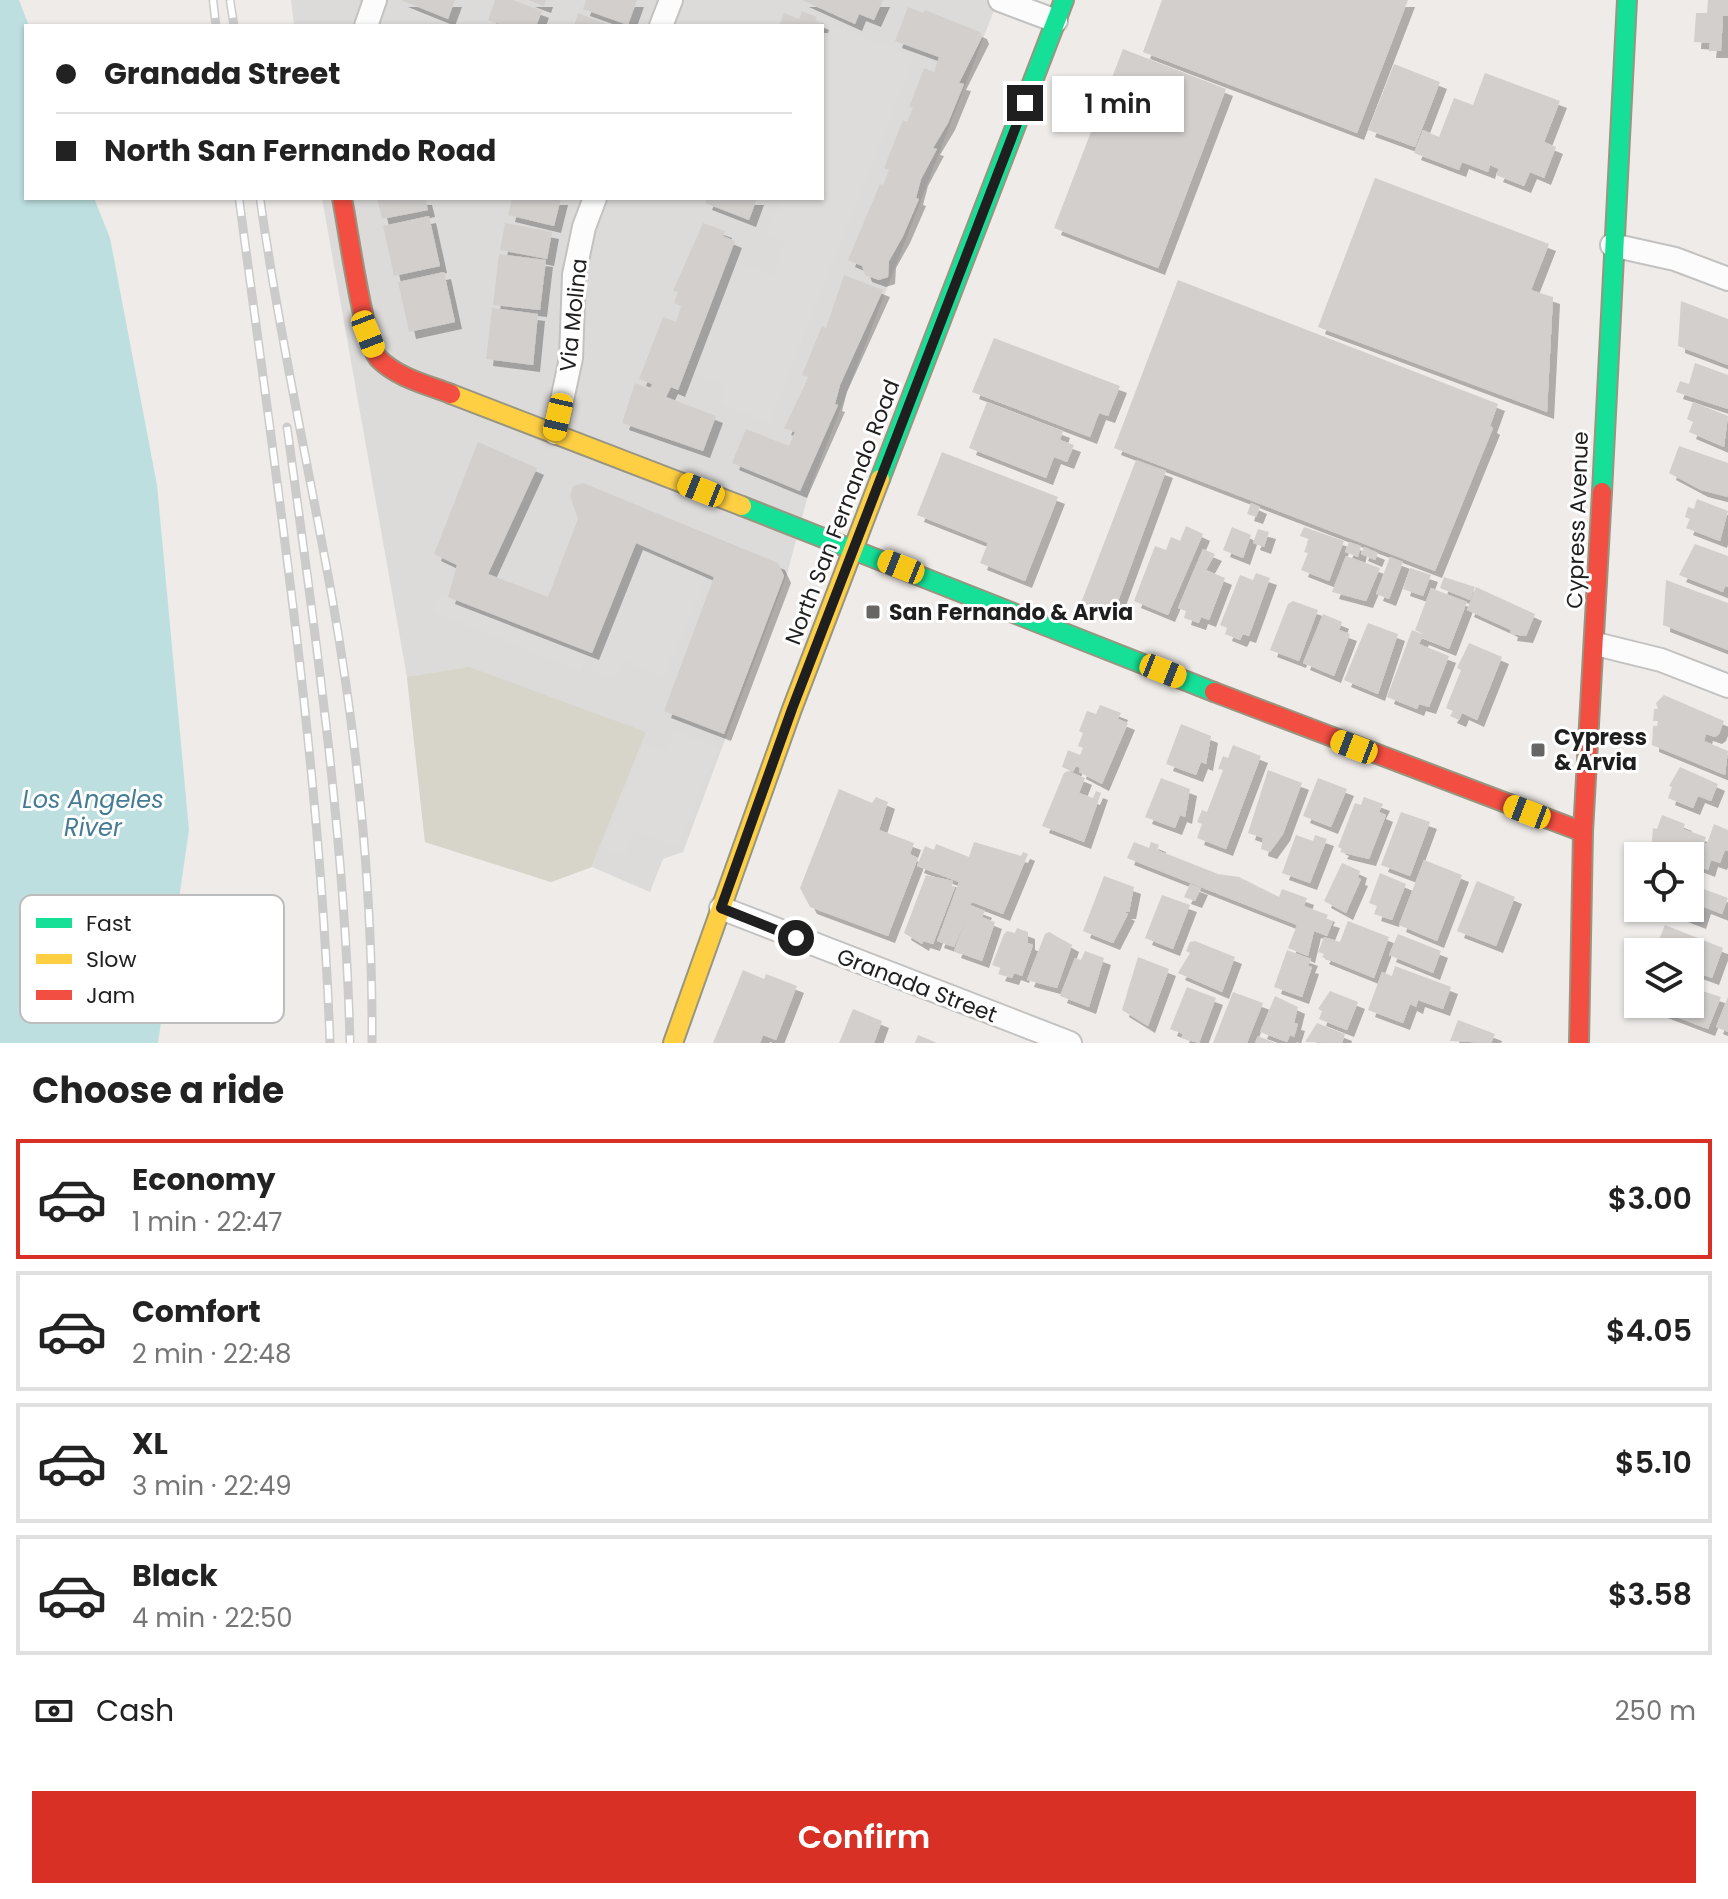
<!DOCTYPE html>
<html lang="en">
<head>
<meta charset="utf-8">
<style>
	body { margin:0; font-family:Poppins,sans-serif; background:#f2f2f2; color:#222; height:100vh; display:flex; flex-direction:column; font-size:30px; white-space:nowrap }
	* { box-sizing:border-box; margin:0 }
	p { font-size:26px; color:#767676 }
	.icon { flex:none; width:44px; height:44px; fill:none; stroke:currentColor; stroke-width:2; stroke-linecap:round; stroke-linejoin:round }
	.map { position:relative; height:1043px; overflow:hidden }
	.side { display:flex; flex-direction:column; background:#fff; flex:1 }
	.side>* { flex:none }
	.banner { position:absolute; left:24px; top:24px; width:800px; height:176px; border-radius:0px; box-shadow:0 2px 6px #0004; display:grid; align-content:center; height:176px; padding:0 32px; background:#fff }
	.controls { position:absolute; left:1624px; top:842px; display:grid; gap:16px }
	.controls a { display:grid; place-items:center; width:80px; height:80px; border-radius:0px; background:#fff; box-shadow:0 2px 6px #0004; font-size:40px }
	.end { position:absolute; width:36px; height:36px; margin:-18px; border:10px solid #1f1f1f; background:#fff; box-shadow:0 0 0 4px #fff }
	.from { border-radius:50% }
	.bubble { position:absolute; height:56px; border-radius:0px; background:#fff; box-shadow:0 2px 6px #0004; font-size:26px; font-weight:600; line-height:56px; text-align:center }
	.car { position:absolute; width:24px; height:48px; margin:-24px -12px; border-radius:10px; box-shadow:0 0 6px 2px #0007; background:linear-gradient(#f5c518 24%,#345 0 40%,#f5c518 0 76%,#345 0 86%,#f5c518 0) }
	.banner b { display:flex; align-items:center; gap:28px; height:76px; font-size:30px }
	.banner b+b { border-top:2px solid #e0e0e0 }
	.banner i { width:20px; height:20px; background:#222 }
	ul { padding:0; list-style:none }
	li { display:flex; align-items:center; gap:24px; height:120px; margin:0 16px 12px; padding:0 16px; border:4px solid #e0e0e0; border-radius:0px }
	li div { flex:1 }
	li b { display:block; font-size:30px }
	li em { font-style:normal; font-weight:600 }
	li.current { border-color:#d93025 }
	li>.icon { width:72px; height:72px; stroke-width:1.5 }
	h2 { padding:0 32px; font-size:36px; line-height:96px }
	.pay { display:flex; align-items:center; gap:20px; height:88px; padding:0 32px; font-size:30px }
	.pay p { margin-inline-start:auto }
	.action { display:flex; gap:16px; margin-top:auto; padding:16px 32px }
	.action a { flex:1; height:92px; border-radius:0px; background:#d93025; color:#fff; font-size:32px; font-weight:600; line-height:92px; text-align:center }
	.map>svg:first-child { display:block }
	.residential { fill:#dddbd9 }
	.construction { fill:#d7d4ca }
	.parking { fill:#dedcdb }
	.water { fill:#bddfe0 }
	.building { fill:#d2cfcd; filter:url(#shadow) }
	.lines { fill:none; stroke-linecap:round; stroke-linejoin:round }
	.street-casing { stroke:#c3c2c0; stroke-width:26 }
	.fast-casing { stroke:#989580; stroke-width:22 }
	.slow-casing { stroke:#989580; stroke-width:22 }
	.jam-casing { stroke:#989580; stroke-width:22 }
	.street { stroke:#fcfcfc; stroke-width:22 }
	.fast { stroke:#16e098; stroke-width:18 }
	.slow { stroke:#ffcf43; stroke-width:18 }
	.jam { stroke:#f24e42; stroke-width:18 }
	.rail-casing { stroke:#cbcbca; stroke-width:9 }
	.rail { stroke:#fff; stroke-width:6; stroke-dasharray:18; stroke-linecap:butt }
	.route { stroke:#1f1f1f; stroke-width:10 }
	.poi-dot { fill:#676665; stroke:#fff; stroke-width:3 }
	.labels { text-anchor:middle; stroke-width:6; stroke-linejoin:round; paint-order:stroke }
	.street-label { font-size:22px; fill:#1f1f1f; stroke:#fff }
	.poi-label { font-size:22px; font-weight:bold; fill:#1f1f1f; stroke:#fff; text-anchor:start }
	.water-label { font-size:24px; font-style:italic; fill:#457c95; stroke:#fff }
	.key { fill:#fff; stroke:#bcbcbc; stroke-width:2 }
	.key-label { font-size:22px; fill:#1f1f1f }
</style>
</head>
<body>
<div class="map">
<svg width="1728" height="1043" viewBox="0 0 1728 1043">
	<defs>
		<filter id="shadow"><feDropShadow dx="7" dy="7" stdDeviation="0" flood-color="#0004"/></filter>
	</defs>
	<rect width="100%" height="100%" fill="#eeebe8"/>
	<polygon class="residential" points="291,0 998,0 810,488 787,574 683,852 663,859 650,892 592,867 551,882 425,842 407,677 322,198 822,198 822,26 294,26"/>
	<polygon class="construction" points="469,667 646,732 591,867 551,882 425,842 407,677"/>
	<g class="parking">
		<polygon points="830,24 914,57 769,423 721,403 727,387 694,374 737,262 773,276 786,242 766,234 781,198 822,198 822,45"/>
		<polygon points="641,551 706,579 664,677 623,660 615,679 591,669"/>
		<polygon points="440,595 587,654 580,671 433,611"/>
		<polygon points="675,731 718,748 678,847 635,830 624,856 601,847 643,744 666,753"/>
	</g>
	<polygon class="water" points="0,0 19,0 29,26 26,198 94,198 110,238 157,485 189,830 158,1043 0,1043"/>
	<g class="building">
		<polygon points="401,0 455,0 448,19"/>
		<polygon points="495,0 513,0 542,11 536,26 504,26 488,20"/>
		<polygon points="528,0 546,0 544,6"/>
		<polygon points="586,0 637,0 628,25 583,9"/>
		<polygon points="802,0 883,0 874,20 859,14 855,24"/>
		<polygon points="1162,0 1408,0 1357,133 1143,52"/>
		<polygon points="1708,0 1728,0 1728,16 1723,16 1721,51 1709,51 1710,43 1694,42 1696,13 1707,13"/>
		<polygon points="908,7 923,13 925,10 980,32 982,37 959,83 964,84 948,123 933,148 937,149 921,179 916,198 919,199 903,236 889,261 888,277 879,280 865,275 862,266 848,260 880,184 883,185 889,170 884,168 903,120 907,122 913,108 909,107 924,68 934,72 939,57 895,41"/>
		<polygon points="802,11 817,17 815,20 822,23 821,26 779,26 784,13 799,19"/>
		<polygon points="578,13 612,26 574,26"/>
		<polygon points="1123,49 1226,89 1158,268 1054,228"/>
		<polygon points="1394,64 1440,82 1415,147 1368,130"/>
		<polygon points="1485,73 1560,101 1544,142 1556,147 1544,178 1530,172 1524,186 1496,175 1499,169 1490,165 1488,172 1462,162 1459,170 1414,153 1423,130 1439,137 1454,98 1473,105"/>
		<polygon points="1375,178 1549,244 1531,290 1553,297 1547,412 1318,327"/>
		<polygon points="377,198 425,198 428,210 382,219"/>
		<polygon points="512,198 561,198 554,226 508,215"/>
		<polygon points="707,198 757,198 749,220 705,203"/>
		<polygon points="429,216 440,266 394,276 383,226"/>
		<polygon points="505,223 552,232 547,259 500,250"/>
		<polygon points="703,223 725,231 723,236 735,241 678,390 671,387 666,397 716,416 703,451 622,423 635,383 650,389 652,384 639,379 663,317 676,322 681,306 674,303 678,292 673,291"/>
		<polygon points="499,254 546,260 540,310 493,305"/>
		<polygon points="444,272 455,322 409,332 398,282"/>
		<polygon points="844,275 883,290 840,385 835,404 838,405 800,491 732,463 746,429 789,446 795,432 784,428 802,391 808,377 802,375 822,326 826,328"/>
		<polygon points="1178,280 1498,404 1490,426 1493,428 1435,571 1114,448"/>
		<polygon points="1681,301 1728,319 1728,365 1678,346"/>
		<polygon points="492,308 538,314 533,365 486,359"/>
		<polygon points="994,338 1120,386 1108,416 1099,413 1090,437 972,392"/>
		<polygon points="1695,363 1728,375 1728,409 1676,392 1680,381 1689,384"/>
		<polygon points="987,402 1063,431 1060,440 1074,445 1067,462 1054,457 1046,478 969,448"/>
		<polygon points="1693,402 1728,416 1724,447 1689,432 1693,422 1687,419"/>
		<polygon points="478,442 537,468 488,574 548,597 578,519 570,496 573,486 583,483 778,563 784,576 724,734 664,711 714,577 636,543 592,653 448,597 457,565 434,554"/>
		<polygon points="1679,446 1728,463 1728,497 1701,490 1669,473"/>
		<polygon points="942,452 1058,497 1025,581 980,563 988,543 917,515"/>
		<polygon points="1136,460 1166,471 1113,615 1081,603"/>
		<polygon points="1697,499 1728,511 1720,541 1686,528 1690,519 1685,517 1688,507 1694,509"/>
		<polygon points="1251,503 1260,507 1256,517 1247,514"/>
		<polygon points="1186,526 1203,534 1168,615 1134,601 1155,546 1166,550 1171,537 1180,541"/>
		<polygon points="1232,527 1251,535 1243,558 1223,550"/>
		<polygon points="1304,527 1344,541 1329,581 1301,570 1308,553 1304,552 1309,539 1300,536"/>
		<polygon points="1258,529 1269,532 1264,547 1253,543"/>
		<polygon points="1349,542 1361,546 1358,557 1345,552"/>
		<polygon points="1695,544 1728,556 1728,587 1725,586 1723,592 1679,575"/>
		<polygon points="1364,547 1378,553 1375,560 1361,554"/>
		<polygon points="1203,549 1215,554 1206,570 1225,578 1209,620 1201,617 1199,623 1184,618 1186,611 1178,608"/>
		<polygon points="1346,556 1380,568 1366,601 1332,592"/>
		<polygon points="1390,557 1403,562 1389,599 1376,594"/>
		<polygon points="1410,568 1431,575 1423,596 1403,589"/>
		<polygon points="1256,573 1270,578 1249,636 1243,634 1240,640 1225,634 1227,628 1220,625 1240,575 1253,580"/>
		<polygon points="1444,577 1475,587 1470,600 1440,588"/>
		<polygon points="1666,580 1728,603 1728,650 1663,625"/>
		<polygon points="1476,587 1535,614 1526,636 1510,634 1511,630 1467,610"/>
		<polygon points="1431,588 1467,602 1449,649 1422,638 1419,644 1449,656 1429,707 1419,704 1417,709 1387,697 1412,630 1427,636 1415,630"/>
		<polygon points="1293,601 1318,610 1299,661 1270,650 1288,604"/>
		<polygon points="1323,614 1342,622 1339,630 1350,634 1334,676 1303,663"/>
		<polygon points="1368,623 1398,634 1378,694 1344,680"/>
		<polygon points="1469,643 1502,657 1477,720 1462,713 1459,720 1450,716 1453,711 1446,708 1461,670 1457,668"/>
		<polygon points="1664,695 1724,721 1719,734 1715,737 1706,734 1704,741 1728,751 1725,775 1652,745 1653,726 1657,726 1658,721 1653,721 1654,709 1658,709 1656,703"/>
		<polygon points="1100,705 1121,713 1118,719 1128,723 1102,784 1079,772 1080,768 1076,766 1073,772 1062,767 1068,750 1080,755 1083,748 1078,746 1083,733 1079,731 1087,711 1096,714"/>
		<polygon points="1181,724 1211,736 1206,764 1201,762 1196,775 1166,764"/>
		<polygon points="1233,745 1261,756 1226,849 1197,838 1202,824 1197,822 1202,810 1207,812 1223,770 1218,769 1223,756 1228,758"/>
		<polygon points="1680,767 1718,784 1711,801 1698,796 1693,808 1668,798 1672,787 1669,786"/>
		<polygon points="1268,770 1302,783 1283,834 1270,852 1261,849 1263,838 1248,833"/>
		<polygon points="1068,771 1085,778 1079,793 1093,798 1096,791 1101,793 1084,842 1042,826 1064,773"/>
		<polygon points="1161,778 1190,789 1185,817 1180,815 1175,828 1145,817"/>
		<polygon points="1318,778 1347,789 1331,827 1303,816"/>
		<polygon points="839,789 872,803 876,797 888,802 879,830 914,843 910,854 918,858 888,936 810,907 800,888"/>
		<polygon points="1364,797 1383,804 1379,812 1386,815 1369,859 1340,852 1342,849 1338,847 1355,803 1361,805"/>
		<polygon points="1401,812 1430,822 1410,876 1381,865"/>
		<polygon points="1662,815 1685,824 1683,829 1706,837 1704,843 1707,844 1714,824 1728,830 1728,851 1725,850 1720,863 1711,860 1708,870 1690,863 1690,856 1651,853 1653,828 1657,829"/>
		<polygon points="1296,835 1313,841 1315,835 1327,839 1310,883 1282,873"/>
		<polygon points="974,842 1021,856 1023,852 1028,854 1003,914 972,902 970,905 985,911 982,917 995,922 982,961 954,951 967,918 954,947 937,941 959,882 917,866 925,846 934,850 936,844 969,857"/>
		<polygon points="1134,842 1149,848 1151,842 1159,845 1157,850 1218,874 1239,877 1279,897 1282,889 1307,898 1304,906 1328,915 1326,919 1333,921 1327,936 1314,931 1308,956 1288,948 1297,925 1127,858"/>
		<polygon points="1424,860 1462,875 1437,941 1399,925"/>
		<polygon points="1342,863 1360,871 1358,878 1361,879 1346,913 1324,901"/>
		<polygon points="1380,873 1406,884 1392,920 1374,914 1377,906 1369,903"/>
		<polygon points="926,875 953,881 952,886 955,887 933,944 923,941 922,944 904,933"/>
		<polygon points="1104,876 1134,887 1129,912 1124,912 1128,914 1113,943 1083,931"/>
		<polygon points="1477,881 1515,897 1496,946 1457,931"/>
		<polygon points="1190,884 1201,888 1195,901 1184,897"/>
		<polygon points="1690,884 1728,898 1722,914 1704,907 1699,922 1663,908 1690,908"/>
		<polygon points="1162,895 1190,905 1173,949 1145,938"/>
		<polygon points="1348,921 1389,937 1374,978 1322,957 1324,954 1318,952 1324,937 1340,942"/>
		<polygon points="1665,925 1723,948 1712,978 1690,970 1690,952 1654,952"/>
		<polygon points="1017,928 1028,932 1028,943 1033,945 1022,976 1014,973 1012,978 998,974 1001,968 992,965 1004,934 1007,931 1015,933"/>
		<polygon points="1049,932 1072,945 1057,988 1027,980 1045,934"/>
		<polygon points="1398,934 1441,951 1433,973 1389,955"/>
		<polygon points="1195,941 1235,957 1222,992 1178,973 1190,953 1186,951 1190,942"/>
		<polygon points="1287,950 1311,959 1308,966 1312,967 1302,997 1274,987"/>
		<polygon points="1085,951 1104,958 1089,1007 1060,996 1075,958 1081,960"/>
		<polygon points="1138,957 1169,969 1148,1026 1122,1010"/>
		<polygon points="1395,966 1451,987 1443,1009 1418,1000 1416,1007 1410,1004 1403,1023 1368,1010 1382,972 1392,976"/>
		<polygon points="743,970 764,979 766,974 797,986 776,1040 763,1035 760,1043 713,1043"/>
		<polygon points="1187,987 1216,998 1199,1043 1181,1038 1183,1034 1170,1029"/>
		<polygon points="1690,987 1721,997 1708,1029 1658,1010 1660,1004 1690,1004"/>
		<polygon points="1330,991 1358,1002 1347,1030 1319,1019 1322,1011 1318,1009"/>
		<polygon points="1233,992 1263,1003 1247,1043 1213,1043"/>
		<polygon points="1275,996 1298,1007 1294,1023 1298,1024 1294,1037 1290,1035 1287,1042 1260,1032"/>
		<polygon points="1728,997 1728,1032 1716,1027"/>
		<polygon points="853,1009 882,1021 874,1043 839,1043"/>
		<polygon points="1458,1020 1495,1034 1491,1043 1450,1041"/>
		<polygon points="1317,1023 1345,1034 1342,1043 1305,1042"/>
		<polygon points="918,1035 937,1043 915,1043"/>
		<polygon points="1258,1036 1275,1043 1255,1043"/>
	</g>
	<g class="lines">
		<defs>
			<g id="street">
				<polyline points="1000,0 1056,21"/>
				<polyline points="366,26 375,0"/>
				<polyline points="661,26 671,0"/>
				<polyline points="1612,245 1675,259 1728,279"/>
				<polyline points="555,433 571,358 574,275 584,227 595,198"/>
				<polyline points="1596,644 1661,660 1728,686"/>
				<polyline points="721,908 1070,1043"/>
			</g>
			<g id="fast">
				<polyline points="880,479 1064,0"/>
				<polyline points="1602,492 1627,0"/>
				<polyline points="742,506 1214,692"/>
			</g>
			<g id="slow">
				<polyline points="451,394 742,506"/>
				<polyline points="673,1043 792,709 880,479"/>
			</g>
			<g id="jam">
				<path d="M342 198C348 227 363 343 379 359 398 378 428 385 451 394"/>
				<polyline points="1214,692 1583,832"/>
				<polyline points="1579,1043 1583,832 1602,492"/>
			</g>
		</defs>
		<use href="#street" class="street-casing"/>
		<use href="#fast" class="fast-casing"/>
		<use href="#slow" class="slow-casing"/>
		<use href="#jam" class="jam-casing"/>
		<use href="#street" class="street"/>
		<use href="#fast" class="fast"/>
		<use href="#slow" class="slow"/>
		<use href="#jam" class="jam"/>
		<defs>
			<g id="rail">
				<polyline points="213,0 216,26"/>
				<polyline points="230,0 234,26"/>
				<path d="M239 198C276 479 320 760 330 1043"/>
				<path d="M260 198C279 334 309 468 333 603 358 747 373 897 372 1043"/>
				<path d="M287 427C315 631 345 836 350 1043"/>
			</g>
		</defs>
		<use href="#rail" class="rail-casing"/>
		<use href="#rail" class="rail"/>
	</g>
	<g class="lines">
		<polyline class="route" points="796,938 721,908 792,709 1025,103"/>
	</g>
	<g class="poi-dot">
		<rect x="865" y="604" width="16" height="16" rx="4"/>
		<rect x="1530" y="742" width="16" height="16" rx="4"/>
	</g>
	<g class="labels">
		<g class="street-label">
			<text transform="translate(573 315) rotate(-84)" y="8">Via Molina</text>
			<text transform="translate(842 512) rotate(-69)" y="8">North San Fernando Road</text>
			<text transform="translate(1577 520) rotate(-88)" y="8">Cypress Avenue</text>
			<text transform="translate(917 985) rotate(21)" y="8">Granada Street</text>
		</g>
		<g class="poi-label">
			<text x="889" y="620">San Fernando &amp; Arvia</text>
			<text x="1554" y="745">Cypress<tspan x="1554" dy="25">&amp; Arvia</tspan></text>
		</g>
		<g class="water-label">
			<text x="93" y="808">Los Angeles<tspan x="93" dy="28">River</tspan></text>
		</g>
	</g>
	<rect x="20" y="895" width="264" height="128" rx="12" class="key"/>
	<rect x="36" y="918" width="36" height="10" fill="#16e098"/>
	<rect x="36" y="954" width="36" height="10" fill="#ffcf43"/>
	<rect x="36" y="990" width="36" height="10" fill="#f24e42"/>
	<g class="key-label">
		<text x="86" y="931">Fast</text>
		<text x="86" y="967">Slow</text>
		<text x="86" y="1003">Jam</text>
	</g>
</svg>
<div class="controls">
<a><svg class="icon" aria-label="locate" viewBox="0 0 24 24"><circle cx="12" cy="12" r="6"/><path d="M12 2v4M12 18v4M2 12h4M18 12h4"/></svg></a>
<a><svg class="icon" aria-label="layers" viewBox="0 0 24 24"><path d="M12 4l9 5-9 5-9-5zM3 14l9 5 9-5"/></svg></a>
</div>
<i class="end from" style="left:796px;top:938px"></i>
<i class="end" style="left:1025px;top:103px"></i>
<div class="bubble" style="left:1052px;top:76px;width:132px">1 min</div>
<i class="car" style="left:368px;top:334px;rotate:159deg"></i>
<i class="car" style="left:558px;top:417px;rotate:193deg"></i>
<i class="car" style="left:701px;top:490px;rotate:292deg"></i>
<i class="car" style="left:901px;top:567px;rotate:292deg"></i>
<i class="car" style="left:1163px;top:671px;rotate:112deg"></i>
<i class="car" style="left:1354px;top:747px;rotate:291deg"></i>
<i class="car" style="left:1527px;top:812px;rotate:291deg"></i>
<div class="banner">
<b><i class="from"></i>Granada Street</b>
<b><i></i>North San Fernando Road</b>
</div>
</div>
<section class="side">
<h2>Choose a ride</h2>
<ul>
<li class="current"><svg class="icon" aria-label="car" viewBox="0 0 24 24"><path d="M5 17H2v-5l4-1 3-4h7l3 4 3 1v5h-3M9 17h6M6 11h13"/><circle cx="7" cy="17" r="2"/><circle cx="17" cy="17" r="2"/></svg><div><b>Economy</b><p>1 min · 22:47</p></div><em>$3.00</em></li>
<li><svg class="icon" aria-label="car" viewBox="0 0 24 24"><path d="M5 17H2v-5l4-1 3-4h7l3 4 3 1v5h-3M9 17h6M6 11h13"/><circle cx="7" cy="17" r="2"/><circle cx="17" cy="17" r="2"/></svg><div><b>Comfort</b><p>2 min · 22:48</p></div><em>$4.05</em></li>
<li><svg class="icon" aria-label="car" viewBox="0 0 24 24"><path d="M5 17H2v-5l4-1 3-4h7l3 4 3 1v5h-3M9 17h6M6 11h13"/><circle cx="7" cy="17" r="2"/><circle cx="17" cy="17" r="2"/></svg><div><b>XL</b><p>3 min · 22:49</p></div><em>$5.10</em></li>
<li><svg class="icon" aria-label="car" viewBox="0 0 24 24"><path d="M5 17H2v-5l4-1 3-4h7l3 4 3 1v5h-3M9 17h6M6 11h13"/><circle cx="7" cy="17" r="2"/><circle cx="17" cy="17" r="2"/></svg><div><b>Black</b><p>4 min · 22:50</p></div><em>$3.58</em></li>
</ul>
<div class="pay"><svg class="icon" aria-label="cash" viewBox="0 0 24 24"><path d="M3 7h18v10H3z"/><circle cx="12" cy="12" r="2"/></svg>Cash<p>250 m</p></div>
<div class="action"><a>Confirm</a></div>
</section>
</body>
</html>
